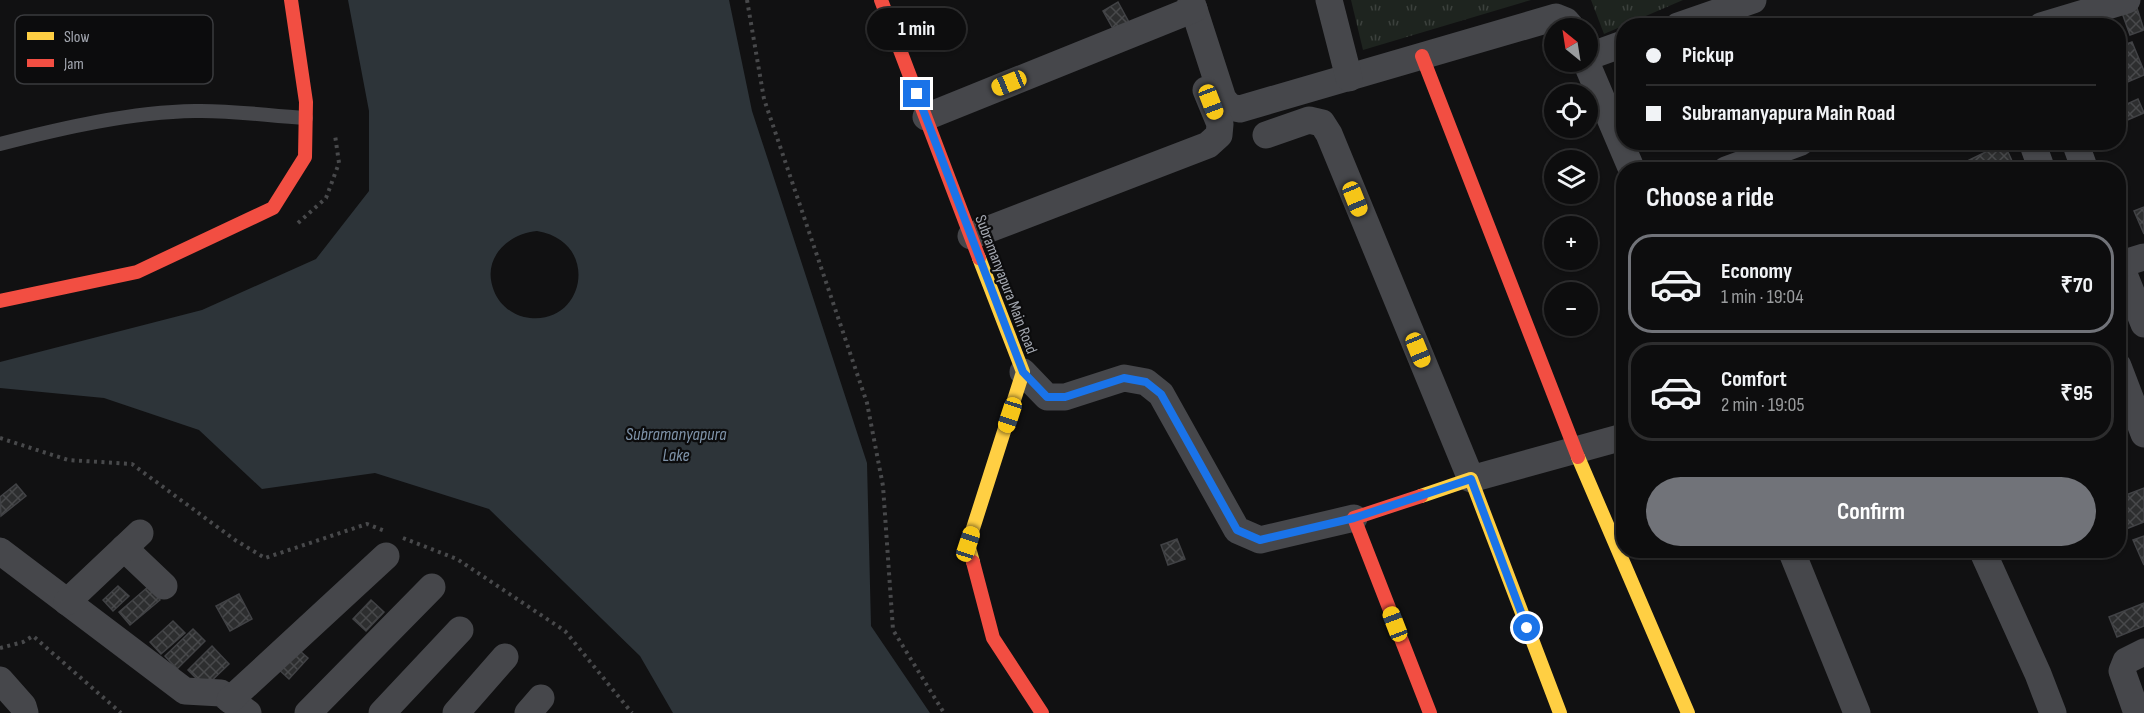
<!DOCTYPE html>
<html lang="en">
<head>
<meta charset="utf-8">
<style>
	body { margin:0; font-family:"Sofia Sans Condensed",sans-serif; background:#1b1b1c; color:#f1f3f6; height:100vh; display:flex; flex-direction:column; font-size:22px; white-space:nowrap }
	* { box-sizing:border-box; margin:0 }
	p { font-size:20px; color:#9a9c9e }
	.icon { flex:none; width:33px; height:33px; fill:none; stroke:currentColor; stroke-width:2; stroke-linecap:round; stroke-linejoin:round }
	.map { position:relative; flex:1; overflow:hidden }
	.drawer { position:absolute; left:1616px; top:162px; width:510px; height:396px; display:flex; flex-direction:column; background:#0d0d0e; border-radius:24px; box-shadow:0 2px 4px #0004,0 0 0 2px #2d2d2e }
	.drawer>* { flex:none }
	.guide { position:absolute; left:1616px; top:18px; width:510px; height:132px; border-radius:24px; box-shadow:0 2px 4px #0004,0 0 0 2px #2d2d2e; display:grid; align-content:center; height:132px; padding:0 30px; background:#0d0d0e }
	.needle { width:39px; rotate:330deg }
	.tools { position:absolute; left:1544px; top:18px; display:grid; gap:12px }
	.tools a { display:grid; place-items:center; width:54px; height:54px; border-radius:50%; background:#0d0d0e; box-shadow:0 2px 4px #0004,0 0 0 2px #2d2d2e; font-size:30px }
	.end { position:absolute; width:27px; height:27px; margin:-14px; border:8px solid #1a73e8; background:#fff; box-shadow:0 0 0 3px #fff }
	.from { border-radius:50% }
	.bubble { position:absolute; height:42px; border-radius:21px; background:#0d0d0e; box-shadow:0 2px 4px #0004,0 0 0 2px #2d2d2e; font-size:20px; font-weight:700; line-height:42px; text-align:center }
	.car { position:absolute; width:18px; height:36px; margin:-18px -9px; border-radius:8px; box-shadow:0 0 4px 2px #0007; background:linear-gradient(#f5c518 24%,#345 0 40%,#f5c518 0 76%,#345 0 86%,#f5c518 0) }
	.guide b { display:flex; align-items:center; gap:21px; height:57px; font-size:22px }
	.guide b+b { border-top:2px solid #2d2d2e }
	.guide i { width:15px; height:15px; background:#f1f3f6 }
	ul { padding:0; list-style:none }
	li { display:flex; align-items:center; gap:18px; height:99px; margin:0 12px 9px; padding:0 18px; border:3px solid #2d2d2e; border-radius:24px }
	li div { flex:1 }
	li b { display:block; font-size:22px }
	li em { font-style:normal; font-weight:700 }
	li.on { border-color:#717379 }
	li>.icon { width:54px; height:54px; stroke-width:1.5 }
	h2 { padding:0 30px; font-size:27px; line-height:72px }
	.action { display:flex; gap:12px; margin-top:auto; padding:12px 30px }
	.action a { flex:1; height:69px; border-radius:36px; background:#717379; color:#fff; font-size:24px; font-weight:700; line-height:69px; text-align:center }
	.map>svg:first-child { display:block }
	.grass { fill:url(#grass-tufts) }
	.water { fill:#2d3439; fill-rule:evenodd }
	.building { fill:url(#building-cross-hatch); stroke:#414245; stroke-width:1.5 }
	.lines { fill:none; stroke-linecap:round; stroke-linejoin:round }
	.path { stroke:#48494b; stroke-width:4; stroke-dasharray:3 4.5; stroke-linecap:butt }
	.lane { stroke:#46474b; stroke-width:14 }
	.street { stroke:#46474b; stroke-width:27 }
	.slow { stroke:#ffcf43; stroke-width:14 }
	.jam { stroke:#f24e42; stroke-width:14 }
	.route { stroke:#1a73e8; stroke-width:8 }
	.labels { text-anchor:middle; stroke-width:4.5; stroke-linejoin:round; paint-order:stroke }
	.street-label { font-size:16px; fill:#a4a8b1; stroke:#0c0c0d }
	.water-label { font-size:18px; font-style:italic; fill:#7f93a9; stroke:#0c0c0d }
	.key { fill:#0c0c0d; stroke:#3a3b3e; stroke-width:1.5 }
	.key-label { font-size:16px; fill:#a4a8b1 }
</style>
</head>
<body>
<div class="map">
<svg width="2144" height="713" viewBox="0 0 2144 713">
	<defs>
		<pattern id="grass-tufts" width="24" height="20" patternUnits="userSpaceOnUse" patternTransform="scale(1.5)"><rect width="24" height="20" fill="#1e241f"/><path d="M3 7l-1-3M5 7V3M7 7l1-3M15 17l-1-3M17 17v-4M19 17l1-3" fill="none" stroke="#3c413d"/></pattern>
		<pattern id="building-cross-hatch" width="8" height="8" patternUnits="userSpaceOnUse" patternTransform="scale(1.5)"><rect width="8" height="8" fill="#2d2e2f"/><path d="M0 0l8 8M0 8l8-8" fill="none" stroke="#48494b"/></pattern>
	</defs>
	<rect width="100%" height="100%" fill="#111112"/>
	<g class="grass">
		<polygon points="1351,0 1531,0 1363,50"/>
		<polygon points="1591,0 1683,0 1604,34"/>
	</g>
	<path class="water" d="M348 0H729L752 111 867 463 871 626 930 713H673L640 656 489 509 375 473 262 489 199 430 104 398 0 388V362L202 310 316 259 369 191V111ZM537 231C603 242 584 330 524 317 511 314 499 304 494 291 481 259 507 234 537 231Z"/>
	<g class="building">
		<polygon points="1118,2 1131,26 1116,34 1103,11"/>
		<polygon points="2136,5 2144,30 2130,35 2121,10"/>
		<polygon points="2132,42 2144,71 2144,75 2118,86 2118,47"/>
		<polygon points="2138,99 2144,113 2118,124 2118,108"/>
		<polygon points="2004,143 2016,170 1967,170 1963,163"/>
		<polygon points="2144,207 2144,234 2134,211"/>
		<polygon points="16,484 26,496 1,516 0,497"/>
		<polygon points="2144,488 2144,522 2126,529 2118,507 2118,498"/>
		<polygon points="2144,536 2144,565 2133,540"/>
		<polygon points="1177,539 1185,559 1168,565 1161,545"/>
		<polygon points="118,586 129,596 113,611 103,600"/>
		<polygon points="149,586 160,600 130,625 119,612"/>
		<polygon points="239,594 252,619 230,631 216,606"/>
		<polygon points="371,600 384,612 366,631 353,619"/>
		<polygon points="2144,603 2144,626 2117,637 2109,617"/>
		<polygon points="173,621 185,633 161,654 150,642"/>
		<polygon points="193,629 205,641 177,669 165,656"/>
		<polygon points="293,645 308,658 289,679 275,666"/>
		<polygon points="212,646 229,664 205,687 188,670"/>
	</g>
	<g class="lines">
		<g class="path">
			<polyline points="747,0 764,99 867,403 883,486 893,630 944,713"/>
			<polyline points="298,223 326,198 339,163 335,135"/>
			<polyline points="0,438 68,460 132,464 235,540 265,558 367,524 385,531"/>
			<polyline points="403,538 457,559 565,631 632,713"/>
			<polyline points="0,648 23,642 33,636 121,713"/>
		</g>
		<path class="lane" d="M0 144C62 128 131 112 195 111 232 110 269 116 306 118"/>
		<g class="street">
			<polyline points="1191,0 1223,99 1230,107 1240,109 1556,17 1566,21 1572,28"/>
			<polyline points="1329,0 1349,78"/>
			<polyline points="1678,26 1753,0"/>
			<polyline points="2041,26 2127,0"/>
			<polyline points="1587,57 1623,44"/>
			<polyline points="1586,62 1632,170"/>
			<polyline points="926,117 1194,9"/>
			<polyline points="1266,135 1309,120 1322,123 1329,134 1471,479 1623,437"/>
			<polyline points="2032,142 2042,170"/>
			<polyline points="2075,142 2085,170"/>
			<polyline points="1726,170 1801,142"/>
			<polyline points="971,236 1208,145 1219,135 1220,124 1206,90"/>
			<polyline points="2118,259 2144,324"/>
			<polyline points="2118,265 2144,257"/>
			<polyline points="2118,366 2144,434"/>
			<polyline points="1023,372 1047,397 1065,397 1124,378 1146,382 1161,394 1237,530 1260,540 1354,518"/>
			<polyline points="124,548 164,586"/>
			<polyline points="1791,550 1857,713"/>
			<polyline points="1982,550 2038,674 2053,713"/>
			<polyline points="0,551 185,691 221,693 248,713"/>
			<polyline points="67,602 140,533"/>
			<polyline points="0,680 23,706 25,713"/>
			<polyline points="230,700 386,556"/>
			<polyline points="308,713 432,587"/>
			<polyline points="382,713 460,630"/>
			<polyline points="456,713 505,657"/>
			<polyline points="528,713 541,698"/>
			<polyline points="2137,713 2122,671 2126,661 2144,652"/>
		</g>
		<g class="slow">
			<polyline points="1578,457 1688,713"/>
			<polyline points="1421,496 1471,479 1560,713"/>
			<polyline points="973,562 968,544 1023,372 979,258"/>
		</g>
		<g class="jam">
			<polyline points="881,0 979,258"/>
			<polyline points="1422,56 1578,457"/>
			<polyline points="0,301 137,272 273,208 305,157 306,102 291,0"/>
			<polyline points="1421,496 1354,518 1430,713"/>
			<polyline points="973,562 993,638 1042,713"/>
		</g>
	</g>
	<g class="lines">
		<polyline class="route" points="917,94 1023,372 1047,397 1065,397 1124,378 1146,382 1161,394 1237,530 1260,540 1354,518 1471,479 1527,628"/>
	</g>
	<g class="labels">
		<g class="street-label">
			<text transform="translate(1007 284) rotate(69)" y="6">Subramanyapura Main Road</text>
		</g>
		<g class="water-label">
			<text x="676" y="440">Subramanyapura<tspan x="676" dy="21">Lake</tspan></text>
		</g>
	</g>
	<rect x="15" y="15" width="198" height="69" rx="9" class="key"/>
	<rect x="27" y="32" width="27" height="8" fill="#ffcf43"/>
	<rect x="27" y="59" width="27" height="8" fill="#f24e42"/>
	<g class="key-label">
		<text x="64" y="42">Slow</text>
		<text x="64" y="69">Jam</text>
	</g>
</svg>
<div class="tools">
<a><svg class="needle" viewBox="-14 -14 28 28"><path d="M0-13l5 13h-10z" fill="#e53935"/><path d="M0 13l5-13h-10z" fill="#9a9c9e"/></svg></a>
<a><svg class="icon" aria-label="locate" viewBox="0 0 24 24"><circle cx="12" cy="12" r="6"/><path d="M12 2v4M12 18v4M2 12h4M18 12h4"/></svg></a>
<a><svg class="icon" aria-label="layers" viewBox="0 0 24 24"><path d="M12 4l9 5-9 5-9-5zM3 14l9 5 9-5"/></svg></a>
<a>+</a>
<a>−</a>
</div>
<i class="end from" style="left:1527px;top:628px"></i>
<i class="end" style="left:917px;top:94px"></i>
<div class="bubble" style="left:867px;top:8px;width:99px">1 min</div>
<i class="car" style="left:1009px;top:83px;rotate:248deg"></i>
<i class="car" style="left:1211px;top:102px;rotate:159deg"></i>
<i class="car" style="left:1355px;top:199px;rotate:158deg"></i>
<i class="car" style="left:1418px;top:350px;rotate:158deg"></i>
<i class="car" style="left:1010px;top:415px;rotate:198deg"></i>
<i class="car" style="left:968px;top:544px;rotate:18deg"></i>
<i class="car" style="left:1395px;top:624px;rotate:339deg"></i>
<div class="guide">
<b><i class="from"></i>Pickup</b>
<b><i></i>Subramanyapura Main Road</b>
</div>
<section class="drawer">
<h2>Choose a ride</h2>
<ul>
<li class="on"><svg class="icon" aria-label="car" viewBox="0 0 24 24"><path d="M5 17H2v-5l4-1 3-4h7l3 4 3 1v5h-3M9 17h6M6 11h13"/><circle cx="7" cy="17" r="2"/><circle cx="17" cy="17" r="2"/></svg><div><b>Economy</b><p>1 min · 19:04</p></div><em>₹70</em></li>
<li><svg class="icon" aria-label="car" viewBox="0 0 24 24"><path d="M5 17H2v-5l4-1 3-4h7l3 4 3 1v5h-3M9 17h6M6 11h13"/><circle cx="7" cy="17" r="2"/><circle cx="17" cy="17" r="2"/></svg><div><b>Comfort</b><p>2 min · 19:05</p></div><em>₹95</em></li>
</ul>
<div class="action"><a>Confirm</a></div>
</section>
</div>
</body>
</html>
